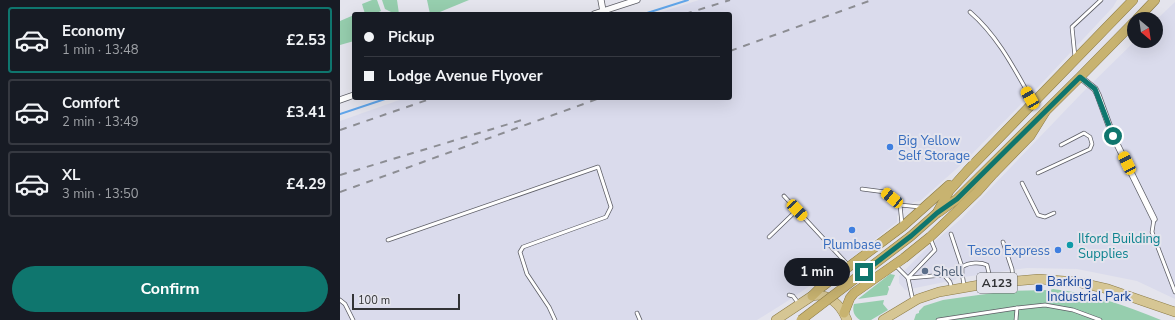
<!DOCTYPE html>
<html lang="en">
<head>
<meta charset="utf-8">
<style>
	body { margin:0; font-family:"Nunito Sans",sans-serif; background:#20242c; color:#f1f3f6; height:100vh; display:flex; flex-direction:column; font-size:15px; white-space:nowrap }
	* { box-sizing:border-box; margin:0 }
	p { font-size:13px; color:#9ea1a6 }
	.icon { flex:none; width:22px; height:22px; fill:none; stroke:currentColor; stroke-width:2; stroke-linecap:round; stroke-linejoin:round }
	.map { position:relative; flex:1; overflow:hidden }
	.sheet { display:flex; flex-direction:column; background:#171b24; width:340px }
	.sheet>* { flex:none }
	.guide { position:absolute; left:12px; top:12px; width:380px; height:88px; border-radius:4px; box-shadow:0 4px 16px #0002; display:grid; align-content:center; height:88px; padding:0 12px; background:#171b24 }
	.needle { width:26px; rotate:151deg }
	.tools { position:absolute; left:787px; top:12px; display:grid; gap:8px }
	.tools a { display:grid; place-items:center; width:36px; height:36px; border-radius:50%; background:#171b24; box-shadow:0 4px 16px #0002; font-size:20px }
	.scale { position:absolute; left:12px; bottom:10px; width:108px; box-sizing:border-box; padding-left:4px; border:2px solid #323336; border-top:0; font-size:11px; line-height:14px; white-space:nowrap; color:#323336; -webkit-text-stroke:3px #e4e4ed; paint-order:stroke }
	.end { position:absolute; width:18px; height:18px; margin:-9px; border:5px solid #0f766e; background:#fff; box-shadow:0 0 0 2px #fff }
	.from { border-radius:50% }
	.bubble { position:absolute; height:28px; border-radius:14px; background:#171b24; box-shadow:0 4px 16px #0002; font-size:13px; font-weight:700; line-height:28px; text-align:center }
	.car { position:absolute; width:12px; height:24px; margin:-12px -6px; border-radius:5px; box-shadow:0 0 3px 1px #0007; background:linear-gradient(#f5c518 24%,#345 0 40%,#f5c518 0 76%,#345 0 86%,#f5c518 0) }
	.guide b { display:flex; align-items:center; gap:14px; height:38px; font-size:15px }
	.guide b+b { border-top:1px solid #363941 }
	.guide i { width:10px; height:10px; background:#f1f3f6 }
	ul { padding:7px 0 0; list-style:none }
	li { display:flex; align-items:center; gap:12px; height:66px; margin:0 8px 6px; padding:0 4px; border:2px solid #363941; border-radius:4px }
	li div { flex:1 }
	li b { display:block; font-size:15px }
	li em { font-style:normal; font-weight:700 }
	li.selected { border-color:#0f766e }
	li>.icon { width:36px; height:36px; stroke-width:1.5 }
	.button { display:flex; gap:8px; margin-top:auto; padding:8px 12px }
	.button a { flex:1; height:46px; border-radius:24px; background:#0f766e; color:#fff; font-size:16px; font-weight:700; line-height:46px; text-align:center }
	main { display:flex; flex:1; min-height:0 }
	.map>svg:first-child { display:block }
	.built { fill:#dadbec }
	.green { fill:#96ceae }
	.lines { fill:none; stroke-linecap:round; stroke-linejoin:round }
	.stream { stroke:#60a5e9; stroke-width:2 }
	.service-casing { stroke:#5d5e66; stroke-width:4.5 }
	.minor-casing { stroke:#5d5e66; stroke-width:7 }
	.primary-casing { stroke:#8b7a44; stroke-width:10 }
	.trunk-casing { stroke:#8b7a44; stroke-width:10 }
	.service { stroke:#fff; stroke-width:3 }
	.minor { stroke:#fff; stroke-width:5.5 }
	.primary { stroke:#d6c694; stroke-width:9 }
	.trunk { stroke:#c8b370; stroke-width:9 }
	.rail { stroke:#8c8d93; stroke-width:2; stroke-dasharray:7 7; stroke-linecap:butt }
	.trunk-bridge-casing { stroke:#8b7a44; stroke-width:10; stroke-linecap:butt }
	.trunk-bridge { stroke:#c8b370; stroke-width:9 }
	.route { stroke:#0f766e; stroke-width:5 }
	.shop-dot { fill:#3f7fe0; stroke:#e4e4ed; stroke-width:1.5 }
	.culture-dot { fill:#0f9aa8; stroke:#e4e4ed; stroke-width:1.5 }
	.service-dot { fill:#5c6f8a; stroke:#e4e4ed; stroke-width:1.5 }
	.transit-dot { fill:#1a4fb4; stroke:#e4e4ed; stroke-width:1.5 }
	.labels { text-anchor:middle; stroke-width:4; stroke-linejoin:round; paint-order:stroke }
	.shield { fill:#e4e4ed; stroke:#67686d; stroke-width:1 }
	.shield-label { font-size:12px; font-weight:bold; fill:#323336 }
	.shop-label { font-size:13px; fill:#366cbe; stroke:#e4e4ed; text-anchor:start }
	.culture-label { font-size:13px; fill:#0d838f; stroke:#e4e4ed; text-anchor:start }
	.service-label { font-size:13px; fill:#4e5e75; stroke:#e4e4ed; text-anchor:start }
	.transit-label { font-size:13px; fill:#164399; stroke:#e4e4ed; text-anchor:start }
</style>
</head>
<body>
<main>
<section class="sheet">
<ul>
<li class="selected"><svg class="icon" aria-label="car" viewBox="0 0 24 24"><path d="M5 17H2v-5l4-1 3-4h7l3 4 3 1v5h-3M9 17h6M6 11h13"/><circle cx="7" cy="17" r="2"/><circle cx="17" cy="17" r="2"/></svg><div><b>Economy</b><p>1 min · 13:48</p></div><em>£2.53</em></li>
<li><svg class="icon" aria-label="car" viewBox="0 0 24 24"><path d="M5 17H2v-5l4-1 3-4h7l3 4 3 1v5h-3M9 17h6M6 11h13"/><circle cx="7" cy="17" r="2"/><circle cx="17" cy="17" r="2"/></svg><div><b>Comfort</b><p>2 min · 13:49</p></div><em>£3.41</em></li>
<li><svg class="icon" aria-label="car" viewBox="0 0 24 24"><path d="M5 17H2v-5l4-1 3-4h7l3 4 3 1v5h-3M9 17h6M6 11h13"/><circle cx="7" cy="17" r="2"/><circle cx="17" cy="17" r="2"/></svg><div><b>XL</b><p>3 min · 13:50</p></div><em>£4.29</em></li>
</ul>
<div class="button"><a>Confirm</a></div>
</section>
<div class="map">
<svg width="835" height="320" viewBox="0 0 835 320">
	<rect width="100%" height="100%" fill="#e4e4ed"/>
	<g class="built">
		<polygon points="359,0 777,0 773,7 702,83 623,163 580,201 574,202 557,216 557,222 514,256 446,302 417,320 0,320 0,121 65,98 390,98 390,14 315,14"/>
		<polygon points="835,2 835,299 797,281 737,269 687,268 617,278 615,280 565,290 559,283 559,276 587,248 622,218 742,93 795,41 816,41 816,20"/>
	</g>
	<g class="green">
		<polygon points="32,0 37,0 41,11 34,14 25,14 22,4"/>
		<polygon points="42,0 57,0 59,14 55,14 45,9"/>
		<polygon points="87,0 129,0 95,14 90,14"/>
		<polygon points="14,15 14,41 0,45 0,21"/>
		<polygon points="550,274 555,275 550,286 548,286 549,289 547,295 518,299"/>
		<path d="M713 289C751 293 786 306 821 320H574L576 314 579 313V311L584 306 603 300 624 297 668 291 710 290Z"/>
		<path d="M544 300 543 304 548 310 531 320H520C514 316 512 311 514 304Z"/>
	</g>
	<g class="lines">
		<g class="stream">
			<polyline points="304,14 348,0"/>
			<polyline points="0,114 48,98"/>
		</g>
		<defs>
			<g id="service">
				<path d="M630 12C658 36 675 70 693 102"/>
				<polyline points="735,57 732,27 761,0"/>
				<polyline points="698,173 750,149 752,144 750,137 744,133 721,145"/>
				<polyline points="682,183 698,215 705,217 714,213"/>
				<polyline points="522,189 545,192 560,205"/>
				<polyline points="444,196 508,265"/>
				<polyline points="814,219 812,232 835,292"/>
				<polyline points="562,224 560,205 580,207"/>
				<polyline points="611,234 622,267"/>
				<polyline points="429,237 457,210"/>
				<polyline points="48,240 258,167 271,207 266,217 183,247 180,252 187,274 209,307 215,320"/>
				<polyline points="663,242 672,269 673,279"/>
				<polyline points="556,266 568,278 573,301"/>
				<polyline points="568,278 595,250 590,238"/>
				<polyline points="569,278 604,275 610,282 612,289"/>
				<path d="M624 285 622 273V267C629 262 641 262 647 265L651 282"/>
				<polyline points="449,295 453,296 459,304"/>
				<polyline points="0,300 5,304 13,320"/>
				<polyline points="297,313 300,320"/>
				<polyline points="598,320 677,308 705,305 733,310 760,320"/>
				<polyline points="676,320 677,308"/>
			</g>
			<g id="minor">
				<polyline points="261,0 263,11"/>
				<polyline points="254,14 297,0"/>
				<polyline points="740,77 755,89 758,95 773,136 814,219"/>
				<polyline points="0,100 14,95"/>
			</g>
			<g id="primary">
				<path d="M436 320 472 296C488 292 501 305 507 320"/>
				<polyline points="543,320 578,299 599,292 651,283 699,279 737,282 768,289 835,312"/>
			</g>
			<g id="trunk">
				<polyline points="797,19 815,0"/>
				<polyline points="599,212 617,199 740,77 794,22"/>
				<polyline points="597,213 609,191 627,171 793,0"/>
				<polyline points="472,296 479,289 562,227 609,185"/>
				<polyline points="504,313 510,298 514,293 564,258 590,237 637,192 653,174 690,136 705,112"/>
			</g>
		</defs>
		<use href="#service" class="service-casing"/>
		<use href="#minor" class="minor-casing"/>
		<use href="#primary" class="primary-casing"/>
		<use href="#trunk" class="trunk-casing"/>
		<use href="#service" class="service"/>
		<use href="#minor" class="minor"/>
		<use href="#primary" class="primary"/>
		<use href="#trunk" class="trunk"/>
		<g class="rail">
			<polyline points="345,14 390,0"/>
			<polyline points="390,51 532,0"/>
			<polyline points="0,130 93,98"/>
			<polyline points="0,175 182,120"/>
			<polyline points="0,192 260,98"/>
		</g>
		<defs>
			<polyline id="trunk-bridge" points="461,320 571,236 597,213"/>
		</defs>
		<use href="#trunk-bridge" class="trunk-bridge-casing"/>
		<use href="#trunk-bridge" class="trunk-bridge"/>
	</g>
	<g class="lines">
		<polyline class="route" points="524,272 571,236 597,213 617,199 740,77 755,89 773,136"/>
	</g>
	<g class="shop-dot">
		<circle cx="550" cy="147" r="4"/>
		<circle cx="512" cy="230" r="4"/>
		<circle cx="718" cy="250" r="4"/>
	</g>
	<circle class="culture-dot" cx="730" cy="245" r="4"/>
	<circle class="service-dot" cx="585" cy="271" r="4"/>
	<rect class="transit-dot" x="695" y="284" width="8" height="8" rx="2"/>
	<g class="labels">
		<rect class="shield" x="637" y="273" width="40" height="20" rx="3"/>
		<g class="shield-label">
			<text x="657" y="287">A123</text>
		</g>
		<g class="shop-label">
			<text x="558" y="145">Big Yellow<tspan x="558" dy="15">Self Storage</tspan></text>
			<text x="512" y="249" text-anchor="middle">Plumbase</text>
			<text x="710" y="255" text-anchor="end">Tesco Express</text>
		</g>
		<g class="culture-label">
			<text x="738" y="243">Ilford Building<tspan x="738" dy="15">Supplies</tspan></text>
		</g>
		<g class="service-label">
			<text x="593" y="276">Shell</text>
		</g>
		<g class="transit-label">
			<text x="707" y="286">Barking<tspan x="707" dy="15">Industrial Park</tspan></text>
		</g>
	</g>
</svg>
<div class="tools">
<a><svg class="needle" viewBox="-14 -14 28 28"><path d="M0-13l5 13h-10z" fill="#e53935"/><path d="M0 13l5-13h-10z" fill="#9ea1a6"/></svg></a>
</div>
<div class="scale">100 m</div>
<i class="end from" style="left:773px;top:136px"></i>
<i class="end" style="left:524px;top:272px"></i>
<div class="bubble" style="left:444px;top:258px;width:66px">1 min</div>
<i class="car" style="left:690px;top:98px;rotate:330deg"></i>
<i class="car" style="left:787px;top:163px;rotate:334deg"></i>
<i class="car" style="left:552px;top:198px;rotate:309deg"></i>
<i class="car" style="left:457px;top:210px;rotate:137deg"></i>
<div class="guide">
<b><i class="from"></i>Pickup</b>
<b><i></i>Lodge Avenue Flyover</b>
</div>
</div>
</main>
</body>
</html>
